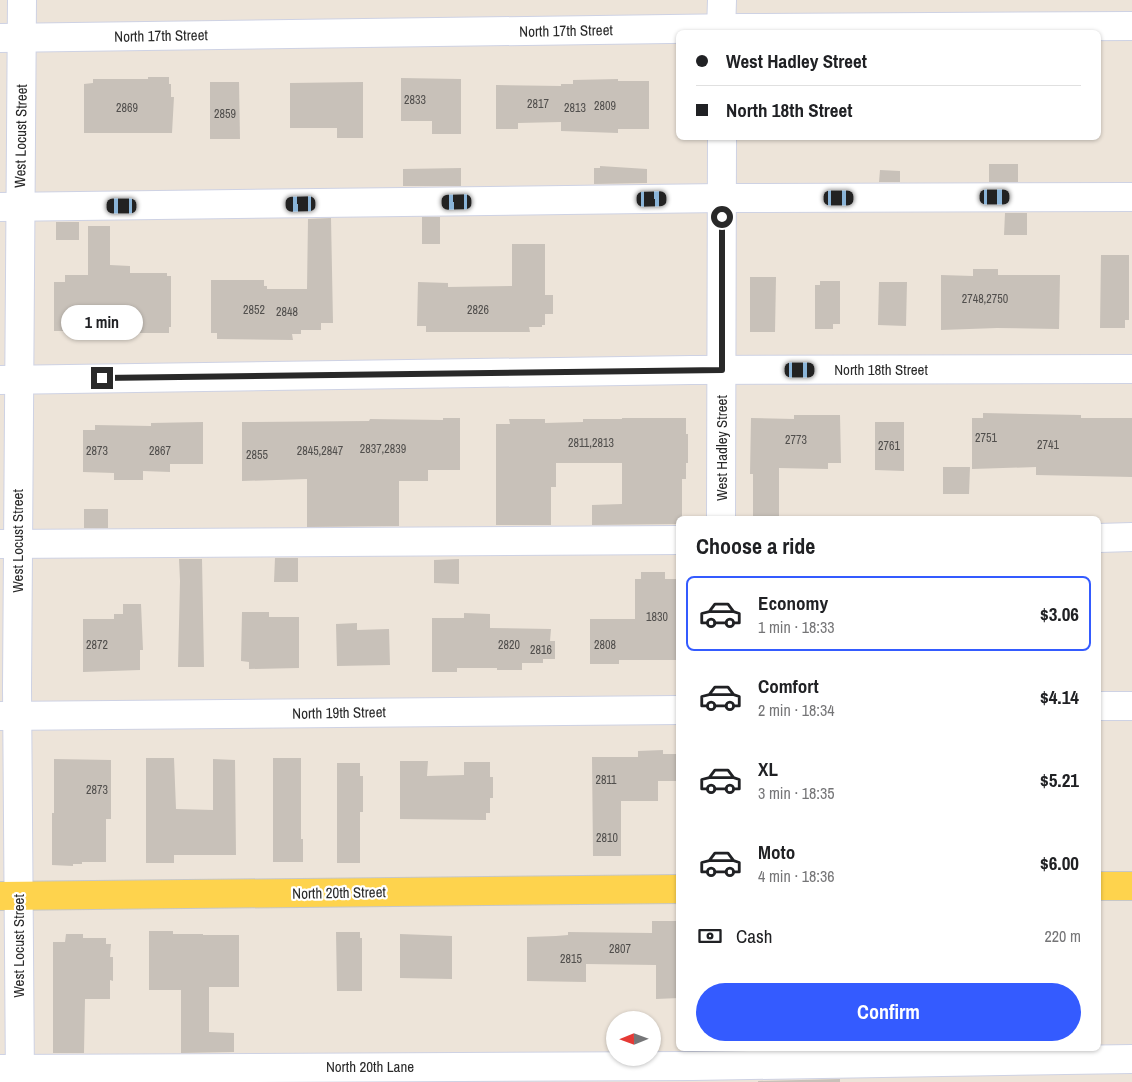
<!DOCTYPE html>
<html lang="en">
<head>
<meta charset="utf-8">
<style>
	body { margin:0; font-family:"Archivo Narrow",sans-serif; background:#f2f2f2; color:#202124; height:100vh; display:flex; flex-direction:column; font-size:19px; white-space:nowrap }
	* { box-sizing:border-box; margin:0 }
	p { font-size:16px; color:#757577 }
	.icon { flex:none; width:28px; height:28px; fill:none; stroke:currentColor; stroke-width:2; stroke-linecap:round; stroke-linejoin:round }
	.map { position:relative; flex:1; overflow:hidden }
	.panel { position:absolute; left:676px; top:516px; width:425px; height:535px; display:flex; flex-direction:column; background:#fff; border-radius:8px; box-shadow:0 1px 4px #0004 }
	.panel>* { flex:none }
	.banner { position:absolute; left:676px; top:30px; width:425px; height:110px; border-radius:8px; box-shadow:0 1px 4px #0004; display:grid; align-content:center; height:110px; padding:0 20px; background:#fff }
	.needle { width:32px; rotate:269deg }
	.buttons { position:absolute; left:606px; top:1011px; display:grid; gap:10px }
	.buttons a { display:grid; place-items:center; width:55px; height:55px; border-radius:50%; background:#fff; box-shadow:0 1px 4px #0004; font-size:25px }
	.end { position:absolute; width:22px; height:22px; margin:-11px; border:6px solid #292929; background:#fff; box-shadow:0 0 0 2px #fff }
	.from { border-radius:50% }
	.bubble { position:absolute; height:35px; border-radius:18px; background:#fff; box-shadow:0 1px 4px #0004; font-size:16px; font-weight:700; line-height:35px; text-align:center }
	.car { position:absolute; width:15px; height:30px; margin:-15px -8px; border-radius:6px; box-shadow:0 0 4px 1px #0007; background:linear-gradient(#222 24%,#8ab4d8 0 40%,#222 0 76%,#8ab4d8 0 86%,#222 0) }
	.banner b { display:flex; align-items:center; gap:18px; height:48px; font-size:19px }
	.banner b+b { border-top:1px solid #e0e0e0 }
	.banner i { width:12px; height:12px; background:#202124 }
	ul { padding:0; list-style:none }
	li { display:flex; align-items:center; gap:15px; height:75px; margin:0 10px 8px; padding:0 10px; border:2px solid transparent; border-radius:8px }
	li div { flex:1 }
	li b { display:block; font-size:19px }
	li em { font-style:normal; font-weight:700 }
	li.selected { border-color:#345bff }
	li>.icon { width:45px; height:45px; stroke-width:1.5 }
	h2 { padding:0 20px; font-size:22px; line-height:60px }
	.pay { display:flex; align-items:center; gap:12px; height:55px; padding:0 20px; font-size:19px }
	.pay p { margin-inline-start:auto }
	.action { display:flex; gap:10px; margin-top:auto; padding:10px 20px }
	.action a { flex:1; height:58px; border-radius:30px; background:#345bff; color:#fff; font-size:20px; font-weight:700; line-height:58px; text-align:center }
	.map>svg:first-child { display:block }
	.building { fill:#c8c1b9 }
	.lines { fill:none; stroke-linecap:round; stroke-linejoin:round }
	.minor-casing { stroke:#ced2e4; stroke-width:30 }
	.major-casing { stroke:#c7c7c7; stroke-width:30 }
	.minor { stroke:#fff; stroke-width:28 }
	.major { stroke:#fed34d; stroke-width:28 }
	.route { stroke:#292929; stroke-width:6 }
	.labels { text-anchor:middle; stroke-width:4.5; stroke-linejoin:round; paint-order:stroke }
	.number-label { font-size:12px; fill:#514f4d }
	.street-label { font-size:15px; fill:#292929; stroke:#fff }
</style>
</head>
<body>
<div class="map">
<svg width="1132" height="1082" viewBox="0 0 1132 1082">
	<rect width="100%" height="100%" fill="#ede4d9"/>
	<g class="building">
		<polygon points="148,77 169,77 169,84 171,84 171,97 174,97 172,133 84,133 84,84 93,83 93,79 148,79"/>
		<polygon points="401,78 461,79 461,134 432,134 432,121 401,121"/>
		<polygon points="618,79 618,81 649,81 649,129 618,129 618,133 561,131 561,122 518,123 518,129 496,129 496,85 561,86 561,84 573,84 573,80"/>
		<polygon points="210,82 239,82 240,139 210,139"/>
		<polygon points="363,82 363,138 337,138 337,128 290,128 290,83"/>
		<rect x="989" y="164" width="29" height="18"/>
		<polygon points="600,166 647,169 647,183 594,184 594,168 600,168"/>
		<polygon points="461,168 461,186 403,186 403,169"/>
		<polygon points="880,170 900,171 900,182 879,182"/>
		<polygon points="1005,213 1027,213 1027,235 1004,235"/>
		<rect x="422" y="217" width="18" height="27"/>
		<polygon points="331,218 333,323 321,323 321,330 301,330 301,334 292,334 293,340 217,339 217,333 211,333 211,280 264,280 264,286 267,286 267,289 307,289 308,219"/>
		<rect x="56" y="222" width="23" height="18"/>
		<polygon points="88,226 110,226 110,265 130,266 130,273 167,273 167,276 171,276 171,327 169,327 169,333 127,333 127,331 54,331 54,282 65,282 65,275 88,275"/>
		<polygon points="512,244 545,244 545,295 553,295 553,314 545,314 545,325 542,325 542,327 529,327 530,332 426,332 426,326 417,326 418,282 448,283 448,287 512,286"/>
		<polygon points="1101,255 1129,255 1129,320 1125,320 1125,328 1100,328"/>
		<polygon points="973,269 998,269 998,275 1060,275 1059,329 997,328 941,330 941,275 973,276"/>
		<polygon points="750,277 776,277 775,332 750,332"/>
		<polygon points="820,281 840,281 840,324 833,324 833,329 815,329 815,285 820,285"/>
		<polygon points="879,282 907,282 906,326 878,325"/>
		<polygon points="983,413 1081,415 1081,418 1132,418 1132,477 1036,475 1036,467 972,469 972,418 983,418"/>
		<polygon points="794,415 840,415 841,463 828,463 828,469 779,468 779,519 753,519 753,474 750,474 751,418 794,419"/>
		<polygon points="443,418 460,418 460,470 428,470 428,481 399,481 399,526 307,527 307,479 242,481 242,422 369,421 370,419 443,420"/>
		<polygon points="622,418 686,418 686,434 688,434 688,463 686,463 686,479 682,479 682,519 679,519 679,524 592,525 592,505 622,504 622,463 556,463 556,487 551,487 551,525 496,525 496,424 510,424 509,419 545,419 545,423 583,422 583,419 622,419"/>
		<polygon points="203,422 203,464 170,464 170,472 143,471 143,480 114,480 114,473 83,472 83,430 95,430 95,425 151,426 151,423"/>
		<polygon points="875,422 904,422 904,471 875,470"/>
		<polygon points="943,467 970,467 969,494 943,494"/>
		<rect x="84" y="509" width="24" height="19"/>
		<polygon points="275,558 298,558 298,582 274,582"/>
		<polygon points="179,559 202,559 204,667 178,667 180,581"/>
		<polygon points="459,559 459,584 434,583 434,560"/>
		<polygon points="641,572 665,572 665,579 679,579 679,660 619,660 619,664 590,664 590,619 635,619 635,579 641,579"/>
		<polygon points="123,604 141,604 143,650 140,650 140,670 83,672 83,619 114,619 114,614 123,614"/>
		<polygon points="242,612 269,612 269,617 299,617 299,668 249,669 249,662 241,661"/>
		<polygon points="464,613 490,614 490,628 551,629 550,641 555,641 555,659 543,659 543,663 522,663 522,670 497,670 497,668 457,668 457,672 432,672 432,618 464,618"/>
		<polygon points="357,623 357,630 389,629 390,665 337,666 336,624"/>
		<polygon points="663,750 663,754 678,754 679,781 658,781 658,801 621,801 621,856 593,856 592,757 638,757 638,751"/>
		<polygon points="146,758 174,758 176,809 213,810 213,759 235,760 236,855 174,855 174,863 146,863"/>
		<polygon points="273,758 301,758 301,839 303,839 303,862 273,862"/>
		<polygon points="54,759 111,760 111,819 106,819 106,862 82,862 82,864 73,864 73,866 52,865 52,813 54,813"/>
		<polygon points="400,761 428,761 427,776 464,775 464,762 490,762 490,777 493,777 493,798 490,798 490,813 486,813 486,820 400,819"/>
		<polygon points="337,763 360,763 360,776 363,776 363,812 360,812 360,863 337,863"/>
		<polygon points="652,921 679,921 679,998 656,999 656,965 586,964 586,982 527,981 527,937 556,936 568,935 568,932 652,933"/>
		<polygon points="149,931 173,931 173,934 203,934 203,935 239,935 239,987 209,987 209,1032 234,1033 234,1052 181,1053 181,990 149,990"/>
		<polygon points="336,932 360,932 360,938 362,938 362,991 337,991"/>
		<polygon points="66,934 83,934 83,938 106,938 106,944 111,944 110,957 113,957 113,981 110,980 110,999 85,999 84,1053 53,1053 53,942 65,942"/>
		<polygon points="400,934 452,936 452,979 400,978"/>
		<polygon points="840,1079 840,1082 758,1082 758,1081"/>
	</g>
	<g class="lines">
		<defs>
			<g id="minor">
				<polyline points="721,32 722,0"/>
				<polyline points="0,38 741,28 1132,26"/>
				<polyline points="0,207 722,198 1132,197"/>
				<polyline points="0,380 691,370 1132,369"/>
				<polyline points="721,519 722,138"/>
				<polyline points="1099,538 1132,537"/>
				<polyline points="0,544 679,540"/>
				<polyline points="1099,706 1132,706"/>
				<polyline points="0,716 679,710"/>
				<polyline points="0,1069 693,1066 1132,1059"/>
				<polyline points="20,1082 17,688 22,0"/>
			</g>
			<g id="major">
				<polyline points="1099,886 1132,886"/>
				<polyline points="0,896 679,889"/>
			</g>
		</defs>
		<use href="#minor" class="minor-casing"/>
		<use href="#major" class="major-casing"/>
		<use href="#minor" class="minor"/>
		<use href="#major" class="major"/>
	</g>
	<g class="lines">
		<polyline class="route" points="102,378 722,370 722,217"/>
	</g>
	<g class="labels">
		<g class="number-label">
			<text x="415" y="104">2833</text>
			<text x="538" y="108">2817</text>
			<text x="605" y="110">2809</text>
			<text x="127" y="112">2869</text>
			<text x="575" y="112">2813</text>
			<text x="225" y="118">2859</text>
			<text x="985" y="303">2748,2750</text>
			<text x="254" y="314">2852</text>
			<text x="478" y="314">2826</text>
			<text x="287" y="316">2848</text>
			<text x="986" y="442">2751</text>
			<text x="796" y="444">2773</text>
			<text x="591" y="447">2811,2813</text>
			<text x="1048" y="449">2741</text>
			<text x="889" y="450">2761</text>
			<text x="383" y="453">2837,2839</text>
			<text x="97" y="455">2873</text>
			<text x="160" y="455">2867</text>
			<text x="320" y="455">2845,2847</text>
			<text x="257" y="459">2855</text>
			<text x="657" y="621">1830</text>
			<text x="97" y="649">2872</text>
			<text x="509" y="649">2820</text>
			<text x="605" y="649">2808</text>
			<text x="541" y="654">2816</text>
			<text x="606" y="784">2811</text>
			<text x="97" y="794">2873</text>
			<text x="607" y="842">2810</text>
			<text x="620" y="953">2807</text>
			<text x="571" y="963">2815</text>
		</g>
		<g class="street-label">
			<text transform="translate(566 31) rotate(-1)" y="5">North 17th Street</text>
			<text transform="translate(161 36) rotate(-1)" y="5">North 17th Street</text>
			<text transform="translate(21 136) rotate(-89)" y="5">West Locust Street</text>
			<text x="881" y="375">North 18th Street</text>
			<text transform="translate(722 448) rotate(-90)" y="5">West Hadley Street</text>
			<text transform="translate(18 541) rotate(-90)" y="5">West Locust Street</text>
			<text transform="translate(339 713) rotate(-1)" y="5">North 19th Street</text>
			<text transform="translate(339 893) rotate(-1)" y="5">North 20th Street</text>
			<text transform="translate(19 946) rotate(-90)" y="5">West Locust Street</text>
			<text x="370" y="1072">North 20th Lane</text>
		</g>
	</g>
</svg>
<div class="buttons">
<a><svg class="needle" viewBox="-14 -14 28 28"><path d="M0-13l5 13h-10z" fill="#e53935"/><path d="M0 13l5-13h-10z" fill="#757577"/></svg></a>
</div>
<i class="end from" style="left:722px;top:217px"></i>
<i class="end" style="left:102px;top:378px"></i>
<div class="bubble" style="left:61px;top:305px;width:82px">1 min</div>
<i class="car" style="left:995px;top:197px;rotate:90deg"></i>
<i class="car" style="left:839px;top:198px;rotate:90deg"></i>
<i class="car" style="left:652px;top:199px;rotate:89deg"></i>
<i class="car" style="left:457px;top:202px;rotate:269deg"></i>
<i class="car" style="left:301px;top:204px;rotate:269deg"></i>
<i class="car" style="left:122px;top:206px;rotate:270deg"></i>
<i class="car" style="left:800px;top:370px;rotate:90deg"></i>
<div class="banner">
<b><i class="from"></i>West Hadley Street</b>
<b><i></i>North 18th Street</b>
</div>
<section class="panel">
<h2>Choose a ride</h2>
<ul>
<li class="selected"><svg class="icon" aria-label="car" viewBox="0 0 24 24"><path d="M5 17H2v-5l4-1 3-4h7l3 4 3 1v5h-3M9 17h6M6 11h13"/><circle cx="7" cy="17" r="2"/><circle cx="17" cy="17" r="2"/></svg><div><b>Economy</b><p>1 min · 18:33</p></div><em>$3.06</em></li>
<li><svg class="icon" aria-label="car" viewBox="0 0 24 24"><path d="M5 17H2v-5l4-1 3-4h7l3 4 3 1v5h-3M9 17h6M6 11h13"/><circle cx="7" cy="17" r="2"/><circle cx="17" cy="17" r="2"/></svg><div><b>Comfort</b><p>2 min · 18:34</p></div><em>$4.14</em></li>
<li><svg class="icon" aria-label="car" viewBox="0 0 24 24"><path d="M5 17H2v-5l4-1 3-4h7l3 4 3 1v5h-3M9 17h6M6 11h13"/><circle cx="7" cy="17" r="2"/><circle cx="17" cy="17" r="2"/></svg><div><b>XL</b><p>3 min · 18:35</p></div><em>$5.21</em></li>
<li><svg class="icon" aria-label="car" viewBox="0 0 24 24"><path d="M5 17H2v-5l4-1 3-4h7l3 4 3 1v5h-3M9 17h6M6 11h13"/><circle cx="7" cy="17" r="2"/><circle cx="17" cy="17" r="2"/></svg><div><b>Moto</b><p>4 min · 18:36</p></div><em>$6.00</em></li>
</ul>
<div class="pay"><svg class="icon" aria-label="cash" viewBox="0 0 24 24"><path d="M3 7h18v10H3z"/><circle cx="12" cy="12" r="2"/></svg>Cash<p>220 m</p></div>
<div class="action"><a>Confirm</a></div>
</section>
</div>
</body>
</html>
